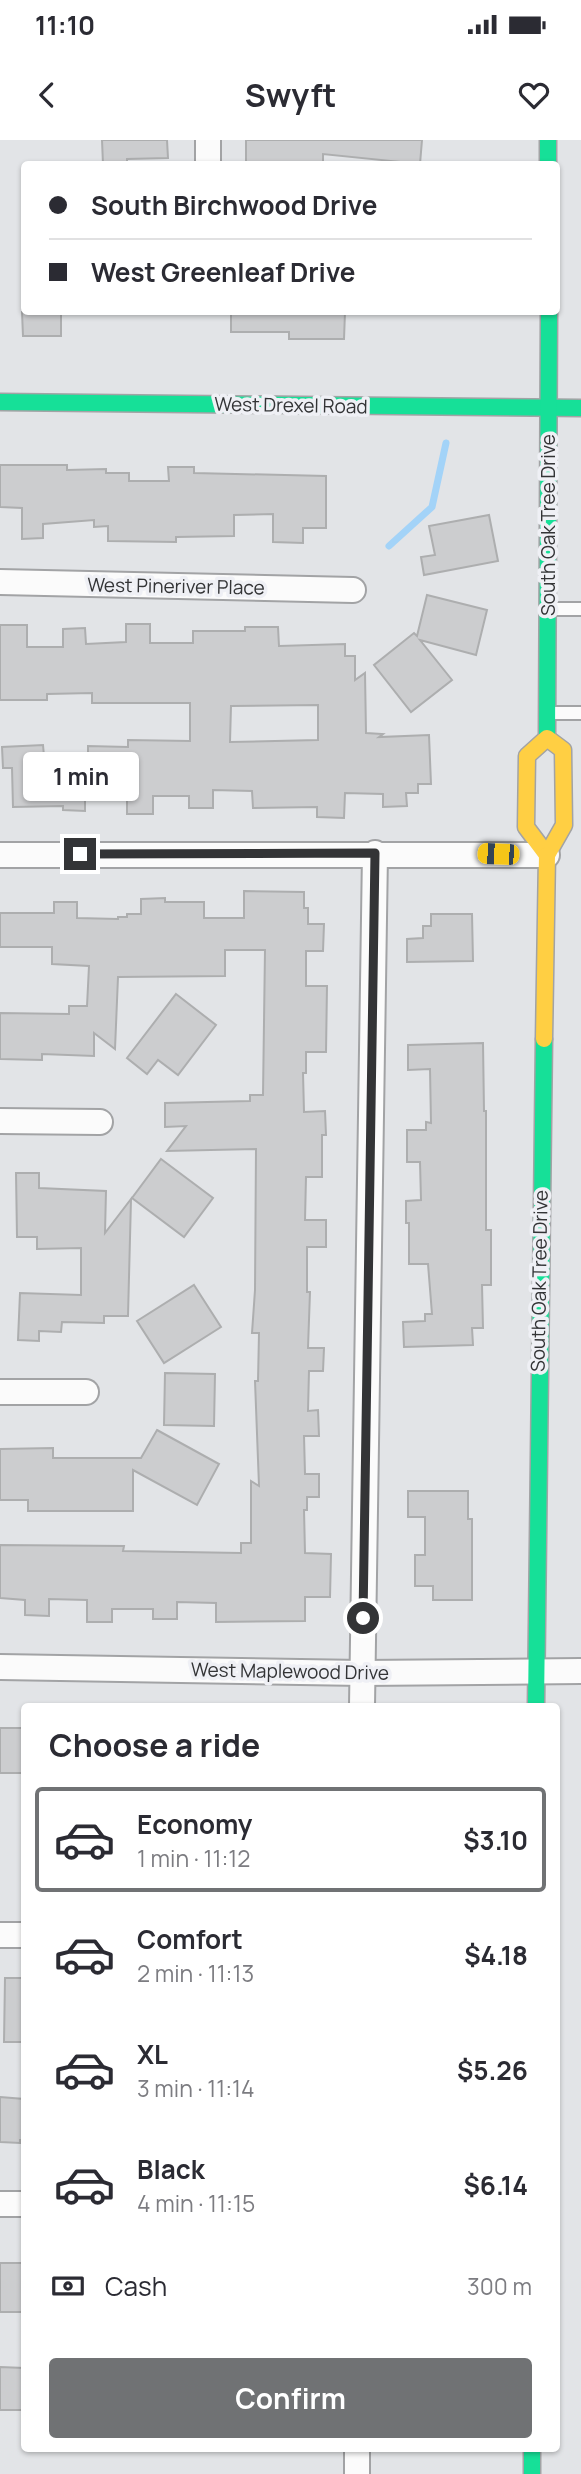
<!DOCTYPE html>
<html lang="en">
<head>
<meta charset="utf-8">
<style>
	body { margin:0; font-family:Manrope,sans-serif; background:#f2f2f3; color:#2b2b33; height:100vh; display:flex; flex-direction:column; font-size:26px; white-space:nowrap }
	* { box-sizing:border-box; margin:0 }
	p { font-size:23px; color:#7c7c81 }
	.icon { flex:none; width:38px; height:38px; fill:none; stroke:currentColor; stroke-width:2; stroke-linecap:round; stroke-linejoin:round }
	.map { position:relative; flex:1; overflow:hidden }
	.details { position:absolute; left:21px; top:1563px; width:539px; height:749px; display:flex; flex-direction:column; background:#fff; border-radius:7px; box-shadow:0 2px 5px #0004 }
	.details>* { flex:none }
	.top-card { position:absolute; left:21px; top:21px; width:539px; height:154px; border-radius:7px; box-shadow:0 2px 5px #0004; display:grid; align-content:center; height:154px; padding:0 28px; background:#fff }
	.end { position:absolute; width:32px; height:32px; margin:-16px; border:9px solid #333436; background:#fff; box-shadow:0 0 0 4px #fff }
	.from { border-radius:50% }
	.bubble { position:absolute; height:49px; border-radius:7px; background:#fff; box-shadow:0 2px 5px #0004; font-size:23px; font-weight:700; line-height:49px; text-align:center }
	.car { position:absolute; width:21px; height:42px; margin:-21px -10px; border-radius:9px; box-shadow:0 0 5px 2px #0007; background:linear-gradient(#f5c518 24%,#345 0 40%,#f5c518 0 76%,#345 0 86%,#f5c518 0) }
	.top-card b { display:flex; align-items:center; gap:24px; height:66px; font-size:26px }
	.top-card b+b { border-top:2px solid #e1e1e2 }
	.top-card i { width:18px; height:18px; background:#2b2b33 }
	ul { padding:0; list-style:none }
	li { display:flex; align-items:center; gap:21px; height:105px; margin:0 14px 10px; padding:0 14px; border:4px solid transparent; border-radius:7px }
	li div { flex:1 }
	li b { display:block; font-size:26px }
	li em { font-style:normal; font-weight:700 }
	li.active { border-color:#707274 }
	li>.icon { width:63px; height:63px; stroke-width:1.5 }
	h2 { padding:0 28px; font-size:32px; line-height:84px }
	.pay { display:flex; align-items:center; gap:18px; height:77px; padding:0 28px; font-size:26px }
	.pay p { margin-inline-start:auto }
	.action { display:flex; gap:14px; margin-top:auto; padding:14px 28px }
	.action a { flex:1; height:80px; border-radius:7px; background:#707274; color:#fff; font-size:28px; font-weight:700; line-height:80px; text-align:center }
	.status { display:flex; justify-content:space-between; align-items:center; height:49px; padding:0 35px; background:#fff; direction:ltr }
	.status svg { height:19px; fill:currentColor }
	header { display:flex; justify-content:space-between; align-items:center; height:91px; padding:0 28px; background:#fff; font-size:32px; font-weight:700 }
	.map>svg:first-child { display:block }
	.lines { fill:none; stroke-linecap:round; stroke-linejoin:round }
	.stream { stroke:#a3d3f8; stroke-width:7 }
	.building { fill:#cccdcf; stroke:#adaeaf; stroke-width:2; fill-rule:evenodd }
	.lane-casing { stroke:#a2a3a5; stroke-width:16 }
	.street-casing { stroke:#a2a3a5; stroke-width:28 }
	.fast-casing { stroke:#a2a3a5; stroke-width:19 }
	.slow-casing { stroke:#a2a3a5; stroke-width:19 }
	.lane { stroke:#fbfbfb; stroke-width:12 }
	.street { stroke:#fbfbfb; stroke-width:24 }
	.fast { stroke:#16e098; stroke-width:16 }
	.slow { stroke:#ffcf43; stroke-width:16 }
	.route { stroke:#333436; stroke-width:9 }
	.labels { text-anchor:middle; stroke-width:7; stroke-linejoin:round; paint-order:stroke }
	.street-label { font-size:19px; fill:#333436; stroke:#eff0f5 }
</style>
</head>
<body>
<div class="status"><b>11:10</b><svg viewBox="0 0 49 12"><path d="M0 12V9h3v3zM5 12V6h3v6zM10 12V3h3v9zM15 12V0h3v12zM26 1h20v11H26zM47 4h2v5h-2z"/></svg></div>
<header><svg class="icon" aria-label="back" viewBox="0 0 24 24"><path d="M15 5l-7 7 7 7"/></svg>Swyft<svg class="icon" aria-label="heart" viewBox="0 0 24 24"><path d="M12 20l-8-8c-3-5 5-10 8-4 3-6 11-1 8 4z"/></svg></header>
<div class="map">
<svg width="581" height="2334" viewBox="0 0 581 2334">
	<rect width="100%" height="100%" fill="#e2e4e7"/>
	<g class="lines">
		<polyline class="stream" points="389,406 432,367 446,303"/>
	</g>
	<g class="building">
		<polygon points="102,0 167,0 168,18 127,19 127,24 103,24"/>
		<polygon points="246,0 422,0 420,24 323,14 323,24 246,24"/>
		<polygon points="22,172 61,172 61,196 23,196"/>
		<polygon points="231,172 345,172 344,199 289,199 289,192 231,192"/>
		<polygon points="0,325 67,325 67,330 106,329 106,333 129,333 129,341 169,341 168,327 194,327 194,333 326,336 326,388 303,388 303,403 273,402 273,374 234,375 234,396 176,397 176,402 108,401 108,386 94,387 94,380 43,384 43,398 22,399 22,368 0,367"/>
		<polygon points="489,375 498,421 424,435 421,417 435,415 429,386"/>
		<polygon points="427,455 487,470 476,515 420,500 452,540 411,572 374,525 414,493 417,496"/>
		<path d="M126 484H150V503H193V491H245V487H278L279 506 345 504V516H355V540L365 533 366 593 383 594 379 597 429 595 431 644H418V653H406L407 666 383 667V654L345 653 344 678 317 677V667L253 668 252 651 213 650V668H189V656H153V674H127V651H85V671L63 670V666L13 667 12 628H3L2 607 43 605 44 616H88V606L128 607V600L190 601V563H92V553L47 554V560H0V485H27V507H63V489L85 488 86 504 126 502ZM318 565V600L230 602 231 566Z"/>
		<polygon points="244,751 304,752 304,768 308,768 308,784 324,784 323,811 306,811 306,846 327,846 326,912 306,912 306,933 303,933 304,972 325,971 326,995 322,995 322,1037 306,1037 305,1080 326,1080 326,1107 307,1107 307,1152 310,1152 308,1208 324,1208 323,1231 309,1231 308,1271 318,1270 319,1296 304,1296 305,1334 319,1334 319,1357 307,1357 307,1370 304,1370 305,1413 331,1414 330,1457 305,1457 305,1481 216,1482 216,1463 177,1462 177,1479 153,1479 153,1469 112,1469 112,1482 87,1482 87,1460 49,1459 49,1476 25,1475 25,1460 0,1458 0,1405 124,1406 123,1411 241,1413 241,1403 251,1403 251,1341 259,1346 255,1241 258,1241 259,1193 252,1193 255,1150 256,1009 167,1011 186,986 165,987 165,963 250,961 250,955 263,955 265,810 225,810 225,836 118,837 115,909 94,893 94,916 42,914 42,920 0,919 0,873 69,874 69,866 87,866 89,826 52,824 52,807 0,807 0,773 54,773 54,762 77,762 77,778 118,779 118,777 127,777 127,774 141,774 141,759 165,758 165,762 204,762 204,778 244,778"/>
		<polygon points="431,774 472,774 473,821 407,822 407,799 423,798 423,786 431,786"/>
		<polygon points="176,854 216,885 178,935 158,920 147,934 127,918"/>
		<polygon points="483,903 484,971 486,971 486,1090 491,1090 491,1145 482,1145 483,1188 472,1188 473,1205 404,1207 403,1182 425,1181 425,1174 432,1174 428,1124 409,1124 409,1083 406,1083 406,1061 421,1060 420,1022 407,1022 407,990 426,990 426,982 431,983 430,929 408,930 408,905"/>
		<polygon points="161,1019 213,1058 184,1097 132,1058"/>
		<polygon points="16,1033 39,1033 39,1048 106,1051 105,1093 131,1059 128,1176 104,1176 104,1183 62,1182 61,1192 39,1191 39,1201 18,1200 20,1153 81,1155 81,1108 37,1109 37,1097 17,1097"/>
		<polygon points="194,1145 221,1187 164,1223 137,1181"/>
		<polygon points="165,1233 215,1234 214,1286 164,1285"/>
		<polygon points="157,1290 219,1324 197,1365 133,1330 133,1371 28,1371 28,1360 0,1360 0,1309 53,1308 53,1318 141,1318"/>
		<polygon points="408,1351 468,1351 468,1379 472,1379 472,1460 433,1460 433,1446 415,1446 415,1415 425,1415 425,1377 408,1377"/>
		<rect x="0" y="1588" width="24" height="45"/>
		<polygon points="5,1838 24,1838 24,1902 4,1902"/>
		<polygon points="0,1957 24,1959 24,2000 20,2000 20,2003 0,2002"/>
		<polygon points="0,2123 23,2123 24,2172 0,2172"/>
		<polygon points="0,2227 24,2228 24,2270 0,2270"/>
	</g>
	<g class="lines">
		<defs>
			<g id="lane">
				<polyline points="548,469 581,469"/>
				<polyline points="551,573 581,573"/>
			</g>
			<g id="street">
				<polyline points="208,0 208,24"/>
				<polyline points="0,442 353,450"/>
				<polyline points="0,715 547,715"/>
				<polyline points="0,981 100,982"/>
				<polyline points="0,1252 86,1252"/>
				<polyline points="0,1527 362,1533 581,1531"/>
				<polyline points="362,1566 375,713"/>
				<polyline points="0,1795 24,1795"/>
				<polyline points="0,2064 24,2064"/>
				<polyline points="357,2334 357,2308"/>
			</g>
			<g id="fast">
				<polyline points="548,0 548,24"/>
				<polyline points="0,262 581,268"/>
				<polyline points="547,598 549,172"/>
				<polyline points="536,1566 544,899"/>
				<polyline points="532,2308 532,2334"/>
			</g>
			<g id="slow">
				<polygon points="547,598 563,610 564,685 547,715 526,687 527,616"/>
				<polyline points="544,899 547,715"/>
			</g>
		</defs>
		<use href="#lane" class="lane-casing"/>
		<use href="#street" class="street-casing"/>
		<use href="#fast" class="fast-casing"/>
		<use href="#slow" class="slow-casing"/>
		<use href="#lane" class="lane"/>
		<use href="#street" class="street"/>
		<use href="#fast" class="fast"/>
		<use href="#slow" class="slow"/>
	</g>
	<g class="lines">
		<polyline class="route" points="80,714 375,713 363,1478"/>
	</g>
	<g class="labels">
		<g class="street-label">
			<text transform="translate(291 265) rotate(1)" y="7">West Drexel Road</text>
			<text transform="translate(548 385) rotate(-90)" y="7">South Oak Tree Drive</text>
			<text transform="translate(176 446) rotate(1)" y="7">West Pineriver Place</text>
			<text transform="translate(539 1141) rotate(-89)" y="7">South Oak Tree Drive</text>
			<text transform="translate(290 1531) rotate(1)" y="7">West Maplewood Drive</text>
		</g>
	</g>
</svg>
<i class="end from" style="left:363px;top:1478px"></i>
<i class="end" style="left:80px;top:714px"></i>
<div class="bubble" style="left:23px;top:612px;width:116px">1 min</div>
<i class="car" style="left:498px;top:714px;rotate:272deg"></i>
<div class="top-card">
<b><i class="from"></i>South Birchwood Drive</b>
<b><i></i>West Greenleaf Drive</b>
</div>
<section class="details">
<h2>Choose a ride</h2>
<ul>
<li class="active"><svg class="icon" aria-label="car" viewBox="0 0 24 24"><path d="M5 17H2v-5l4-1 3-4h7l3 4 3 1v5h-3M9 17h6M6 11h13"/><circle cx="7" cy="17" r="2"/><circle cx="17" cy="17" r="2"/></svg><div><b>Economy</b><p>1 min · 11:12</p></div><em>$3.10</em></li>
<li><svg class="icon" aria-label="car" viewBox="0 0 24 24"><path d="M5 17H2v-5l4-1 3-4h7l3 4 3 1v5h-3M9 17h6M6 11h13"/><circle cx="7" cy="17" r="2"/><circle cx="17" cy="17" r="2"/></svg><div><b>Comfort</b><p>2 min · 11:13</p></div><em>$4.18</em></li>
<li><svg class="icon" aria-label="car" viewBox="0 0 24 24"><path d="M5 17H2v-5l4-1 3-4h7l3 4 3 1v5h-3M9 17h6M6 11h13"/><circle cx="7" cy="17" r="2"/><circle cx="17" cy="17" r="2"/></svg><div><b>XL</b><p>3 min · 11:14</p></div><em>$5.26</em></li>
<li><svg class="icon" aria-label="car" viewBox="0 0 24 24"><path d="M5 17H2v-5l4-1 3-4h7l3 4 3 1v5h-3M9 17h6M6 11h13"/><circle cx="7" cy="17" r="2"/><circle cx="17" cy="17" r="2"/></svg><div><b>Black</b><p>4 min · 11:15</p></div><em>$6.14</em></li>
</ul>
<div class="pay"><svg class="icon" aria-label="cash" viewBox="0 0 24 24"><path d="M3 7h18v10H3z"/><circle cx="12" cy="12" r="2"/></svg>Cash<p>300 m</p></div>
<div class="action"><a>Confirm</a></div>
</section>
</div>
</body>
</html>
